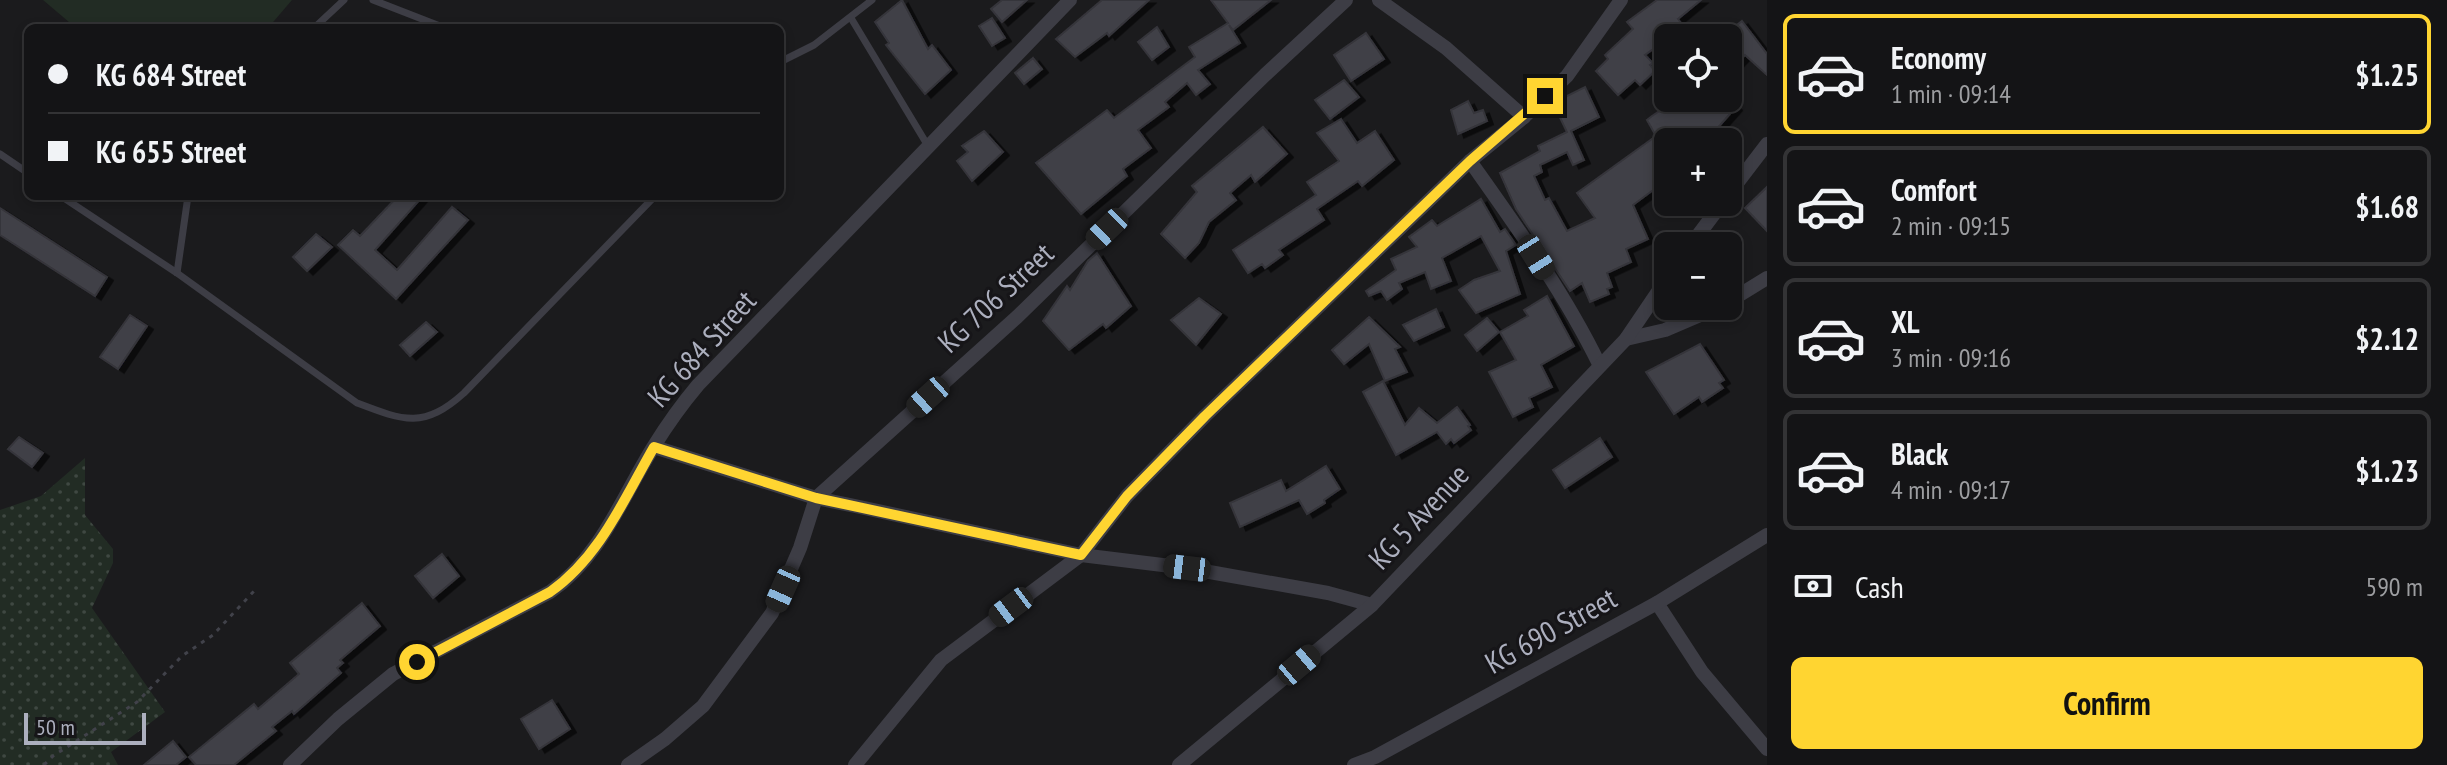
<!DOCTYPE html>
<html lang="en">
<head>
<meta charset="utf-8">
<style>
	body { margin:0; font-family:"PT Sans Narrow",sans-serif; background:#1d1d1f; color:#f1f3f6; height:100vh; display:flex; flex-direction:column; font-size:30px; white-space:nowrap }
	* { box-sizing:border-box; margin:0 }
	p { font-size:26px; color:#9d9ea1 }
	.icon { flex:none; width:44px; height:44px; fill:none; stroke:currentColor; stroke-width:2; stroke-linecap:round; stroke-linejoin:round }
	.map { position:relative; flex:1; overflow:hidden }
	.panel { display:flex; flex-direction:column; background:#141416; width:680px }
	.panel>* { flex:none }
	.banner { position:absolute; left:24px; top:24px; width:760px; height:176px; border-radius:12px; box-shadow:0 4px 12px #0003,0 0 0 2px #333335; display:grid; align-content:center; height:176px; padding:0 24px; background:#141416 }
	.buttons { position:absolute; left:1654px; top:24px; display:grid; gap:16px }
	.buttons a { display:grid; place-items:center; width:88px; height:88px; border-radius:12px; background:#141416; box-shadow:0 4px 12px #0003,0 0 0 2px #333335; font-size:40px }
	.scale { position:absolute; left:24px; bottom:20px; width:122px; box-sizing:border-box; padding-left:8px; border:4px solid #acafbe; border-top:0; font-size:22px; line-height:28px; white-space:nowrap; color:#acafbe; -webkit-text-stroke:6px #161518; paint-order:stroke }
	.end { position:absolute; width:36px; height:36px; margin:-18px; border:10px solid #ffd531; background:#111; box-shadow:0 0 0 4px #111 }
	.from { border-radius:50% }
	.car { position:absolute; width:24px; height:48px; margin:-24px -12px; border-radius:10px; box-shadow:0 0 6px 2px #0007; background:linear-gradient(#222 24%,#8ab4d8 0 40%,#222 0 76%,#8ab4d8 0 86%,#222 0) }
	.banner b { display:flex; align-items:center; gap:28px; height:76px; font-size:30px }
	.banner b+b { border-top:2px solid #333335 }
	.banner i { width:20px; height:20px; background:#f1f3f6 }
	ul { padding:14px 0 0; list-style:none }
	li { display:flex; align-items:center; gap:24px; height:120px; margin:0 16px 12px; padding:0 8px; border:4px solid #333335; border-radius:12px }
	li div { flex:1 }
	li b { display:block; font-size:30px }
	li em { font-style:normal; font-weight:700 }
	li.current { border-color:#ffd531 }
	li>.icon { width:72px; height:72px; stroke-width:1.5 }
	.pay { display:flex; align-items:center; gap:20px; height:88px; padding:0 24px; font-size:30px }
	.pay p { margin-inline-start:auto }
	.primary-button { display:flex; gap:16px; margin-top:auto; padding:16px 24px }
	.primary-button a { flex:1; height:92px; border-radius:12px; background:#ffd531; color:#111; font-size:32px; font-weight:700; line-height:92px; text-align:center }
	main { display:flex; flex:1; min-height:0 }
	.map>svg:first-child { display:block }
	.grass { fill:url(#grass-dots) }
	.pitch { fill:#222c24 }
	.building { fill:#414147; stroke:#35343a; stroke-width:2; filter:url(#shadow) }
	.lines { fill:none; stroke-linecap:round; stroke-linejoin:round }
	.path { stroke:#41424a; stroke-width:3; stroke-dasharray:4 6; stroke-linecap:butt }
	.lane { stroke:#3d3d45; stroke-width:7 }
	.street { stroke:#3d3d45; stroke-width:14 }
	.route { stroke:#ffd531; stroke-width:10 }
	.labels { text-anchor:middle; stroke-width:6; stroke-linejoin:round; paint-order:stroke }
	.street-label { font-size:30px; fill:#acafbe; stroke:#161518 }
</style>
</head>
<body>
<main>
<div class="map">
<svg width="1767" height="765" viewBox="0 0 1767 765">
	<defs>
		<pattern id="grass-dots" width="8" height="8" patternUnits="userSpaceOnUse" patternTransform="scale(2)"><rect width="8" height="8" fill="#222c24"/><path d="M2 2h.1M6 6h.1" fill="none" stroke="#3f4842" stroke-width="1.8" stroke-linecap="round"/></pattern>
		<filter id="shadow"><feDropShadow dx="6" dy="3.5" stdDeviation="0" flood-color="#0009"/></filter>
	</defs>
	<rect width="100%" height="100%" fill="#1b1b1d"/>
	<polygon class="grass" points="85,458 85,515 113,549 113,563 92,608 165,712 111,752 118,765 0,765 0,510 41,496"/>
	<polygon class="pitch" points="43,0 292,0 268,28 76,28"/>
	<g class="building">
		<polygon points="902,0 928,49 932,45 951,70 925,94 886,45 889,43 875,22"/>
		<polygon points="1002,0 1027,0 1002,22 991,9"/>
		<polygon points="1102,0 1149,0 1109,36 1107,33 1075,57 1056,39"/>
		<polygon points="1211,0 1271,0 1233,30 1229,25 1240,43 1198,70 1210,84 1196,95 1187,83 1165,102 1169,107 1138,130 1151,148 1123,169 1127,176 1081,214 1036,163 1107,110 1114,118 1195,57 1189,47 1228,23"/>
		<polygon points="1657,0 1701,0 1678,19 1684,27 1645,55 1653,63 1650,65 1655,71 1640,85 1635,80 1618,95 1596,71 1608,59 1605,55 1633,29 1627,22"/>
		<polygon points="992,18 1005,38 992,46 979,26"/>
		<polygon points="1742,21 1767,54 1767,75 1745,55 1728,73 1728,32"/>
		<polygon points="1157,27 1169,47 1152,60 1138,42"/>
		<polygon points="1366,33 1384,59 1351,81 1334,55"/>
		<polygon points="1033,58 1042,69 1024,84 1015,73"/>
		<polygon points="1344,80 1359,97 1330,119 1315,100"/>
		<polygon points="1585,87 1599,117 1571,131 1584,160 1573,165 1567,152 1540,165 1542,172 1534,176 1545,200 1549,198 1567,231 1595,218 1577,193 1656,136 1647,120 1652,116 1679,98 1726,98 1736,107 1715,131 1701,142 1668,142 1668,179 1633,205 1648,239 1626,249 1631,262 1607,273 1612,287 1607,289 1609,294 1590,302 1582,283 1570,291 1516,209 1500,173 1540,151 1538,146 1567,132 1553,103"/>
		<polygon points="1468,101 1474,113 1483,110 1487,121 1458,134 1451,110"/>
		<polygon points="1341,119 1357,143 1375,131 1394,160 1362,186 1358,181 1317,209 1324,220 1279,250 1283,255 1265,268 1262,264 1248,273 1233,250 1316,195 1307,182 1339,161 1317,133"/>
		<polygon points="1263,127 1287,154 1255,182 1251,175 1230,193 1236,200 1209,222 1199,243 1185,258 1161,234 1197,192 1192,186"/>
		<polygon points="984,131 1003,152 972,181 957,161 968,152 962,146"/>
		<polygon points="1767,187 1767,231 1745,208"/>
		<polygon points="398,196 423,196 375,250 397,270 452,207 468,220 396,299 338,245 353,230 360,236"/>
		<polygon points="1481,199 1500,232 1505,229 1516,245 1506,251 1520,294 1476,313 1459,290 1474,280 1500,271 1481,236 1442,258 1451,281 1431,289 1425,272 1399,283 1402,289 1387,300 1381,291 1369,296 1366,291 1396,270 1391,259 1417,247 1409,237 1432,220 1437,226"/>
		<polygon points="0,208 107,277 95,296 0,235"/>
		<polygon points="316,234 332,247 307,271 293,257"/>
		<polygon points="1097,253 1131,306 1106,328 1103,324 1069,350 1043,321 1067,286 1070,290 1088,261"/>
		<polygon points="1547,296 1574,346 1541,365 1552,387 1529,398 1533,407 1513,417 1489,372 1516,360 1500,332 1528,316 1524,310"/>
		<polygon points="1199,298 1221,314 1196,345 1171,320"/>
		<polygon points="1436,309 1444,327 1414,341 1403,325"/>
		<polygon points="130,315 147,326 118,369 100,357"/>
		<polygon points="1369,317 1400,347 1395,349 1407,372 1385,381 1369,344 1344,364 1332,350"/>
		<polygon points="1487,318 1499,332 1477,351 1465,335"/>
		<polygon points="426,322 437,332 410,356 400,345"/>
		<polygon points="1700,344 1724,380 1719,383 1723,388 1702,402 1699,397 1674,414 1646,372"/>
		<polygon points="1383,381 1405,425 1419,408 1437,423 1457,407 1470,425 1468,426 1471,430 1454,443 1451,439 1446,444 1437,432 1396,455 1363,392"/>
		<polygon points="19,437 43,453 32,467 8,449"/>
		<polygon points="1600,438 1612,457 1565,488 1553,470"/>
		<polygon points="1326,466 1340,489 1324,500 1325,503 1307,514 1299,500 1240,527 1230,503 1281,480 1286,491"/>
		<polygon points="442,554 459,576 433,598 415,576"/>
		<polygon points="362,603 380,626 340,660 343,663 337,668 341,673 294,714 292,711 272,727 276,731 234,765 196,765 189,757 254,704 258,709 299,674 290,663"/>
		<polygon points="552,700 570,729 539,749 521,719"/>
		<polygon points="173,741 186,757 176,765 144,765"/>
	</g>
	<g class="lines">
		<polyline class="path" points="44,765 53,756 137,702 182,656 213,635 255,590"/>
		<g class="lane">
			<polyline points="373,0 445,28"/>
			<polyline points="851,18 928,146"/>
			<polyline points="314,28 344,0"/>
			<polyline points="780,62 814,45 872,0"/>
			<polyline points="0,154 28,173"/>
			<path d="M61 196 177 273 357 403C404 421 424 429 464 393L655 196"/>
			<polyline points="177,273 188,196"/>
		</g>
		<g class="street">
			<polyline points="1379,0 1446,48 1524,117"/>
			<path d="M1470 161C1516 226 1564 292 1599 364"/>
			<polyline points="1728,195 1767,144"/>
			<polyline points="1690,246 1723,202"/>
			<polyline points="1728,302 1767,278"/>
			<polyline points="1626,339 1665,330 1721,306"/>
			<polyline points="654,447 816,498 855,506 1081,555 1187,568 1328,593 1372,605"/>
			<polyline points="1657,603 1702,672 1767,749"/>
			<path d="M290 765 338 719 393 674 550 592C601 557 622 497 654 446 667 425 682 404 698 385L1070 0"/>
			<polyline points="628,765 665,739 703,706 772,613 800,548 816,498 1017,317 1265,75 1346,0"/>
			<polyline points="855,765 941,660 1081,555 1127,496 1205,416 1470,161 1524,117 1567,76 1621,0"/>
			<polyline points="1179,765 1372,605 1626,339 1668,277"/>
			<polyline points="1354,765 1375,757 1657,603 1767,535"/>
		</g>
	</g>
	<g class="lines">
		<path class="route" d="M417 662 550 592C600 557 624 499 654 447L816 498 1081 555 1127 496 1205 416 1470 161 1545 96"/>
	</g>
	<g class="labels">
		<g class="street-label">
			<text transform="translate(996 298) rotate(-43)" y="10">KG 706 Street</text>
			<text transform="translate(702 349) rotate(-48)" y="10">KG 684 Street</text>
			<text transform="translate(1419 517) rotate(-47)" y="10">KG 5 Avenue</text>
			<text transform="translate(1551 631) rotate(-29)" y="10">KG 690 Street</text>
		</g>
	</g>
</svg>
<div class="buttons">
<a><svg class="icon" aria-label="locate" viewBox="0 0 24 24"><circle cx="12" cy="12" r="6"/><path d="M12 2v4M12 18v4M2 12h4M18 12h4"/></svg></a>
<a>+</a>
<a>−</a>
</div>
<div class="scale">50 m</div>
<i class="end from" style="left:417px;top:662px"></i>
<i class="end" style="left:1545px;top:96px"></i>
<i class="car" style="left:1107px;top:229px;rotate:226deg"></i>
<i class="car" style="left:1536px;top:257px;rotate:148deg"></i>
<i class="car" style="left:928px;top:397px;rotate:228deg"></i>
<i class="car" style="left:1187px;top:568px;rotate:277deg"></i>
<i class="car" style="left:783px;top:589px;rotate:204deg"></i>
<i class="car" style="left:1011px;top:607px;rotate:233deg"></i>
<i class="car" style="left:1299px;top:665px;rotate:50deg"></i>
<div class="banner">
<b><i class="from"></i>KG 684 Street</b>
<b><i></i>KG 655 Street</b>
</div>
</div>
<section class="panel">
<ul>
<li class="current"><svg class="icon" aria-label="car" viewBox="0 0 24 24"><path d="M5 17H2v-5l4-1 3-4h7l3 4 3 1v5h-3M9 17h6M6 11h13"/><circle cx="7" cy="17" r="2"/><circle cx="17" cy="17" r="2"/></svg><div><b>Economy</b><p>1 min · 09:14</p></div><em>$1.25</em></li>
<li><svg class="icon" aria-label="car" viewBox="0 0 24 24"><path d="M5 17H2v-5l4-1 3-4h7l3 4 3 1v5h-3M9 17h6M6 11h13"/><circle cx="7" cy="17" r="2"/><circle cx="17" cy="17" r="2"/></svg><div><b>Comfort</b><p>2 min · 09:15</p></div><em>$1.68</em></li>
<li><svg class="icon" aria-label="car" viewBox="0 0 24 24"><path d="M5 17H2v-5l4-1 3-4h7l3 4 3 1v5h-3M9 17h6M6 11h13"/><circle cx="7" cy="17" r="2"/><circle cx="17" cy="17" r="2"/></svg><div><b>XL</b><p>3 min · 09:16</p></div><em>$2.12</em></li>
<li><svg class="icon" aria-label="car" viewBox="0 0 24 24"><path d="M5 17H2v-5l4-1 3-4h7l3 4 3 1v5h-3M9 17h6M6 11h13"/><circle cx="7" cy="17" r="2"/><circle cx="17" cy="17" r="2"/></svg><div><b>Black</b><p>4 min · 09:17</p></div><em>$1.23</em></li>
</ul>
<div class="pay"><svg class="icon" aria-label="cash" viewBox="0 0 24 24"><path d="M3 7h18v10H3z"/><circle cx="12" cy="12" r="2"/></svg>Cash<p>590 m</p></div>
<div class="primary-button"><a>Confirm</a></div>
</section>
</main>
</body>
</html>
